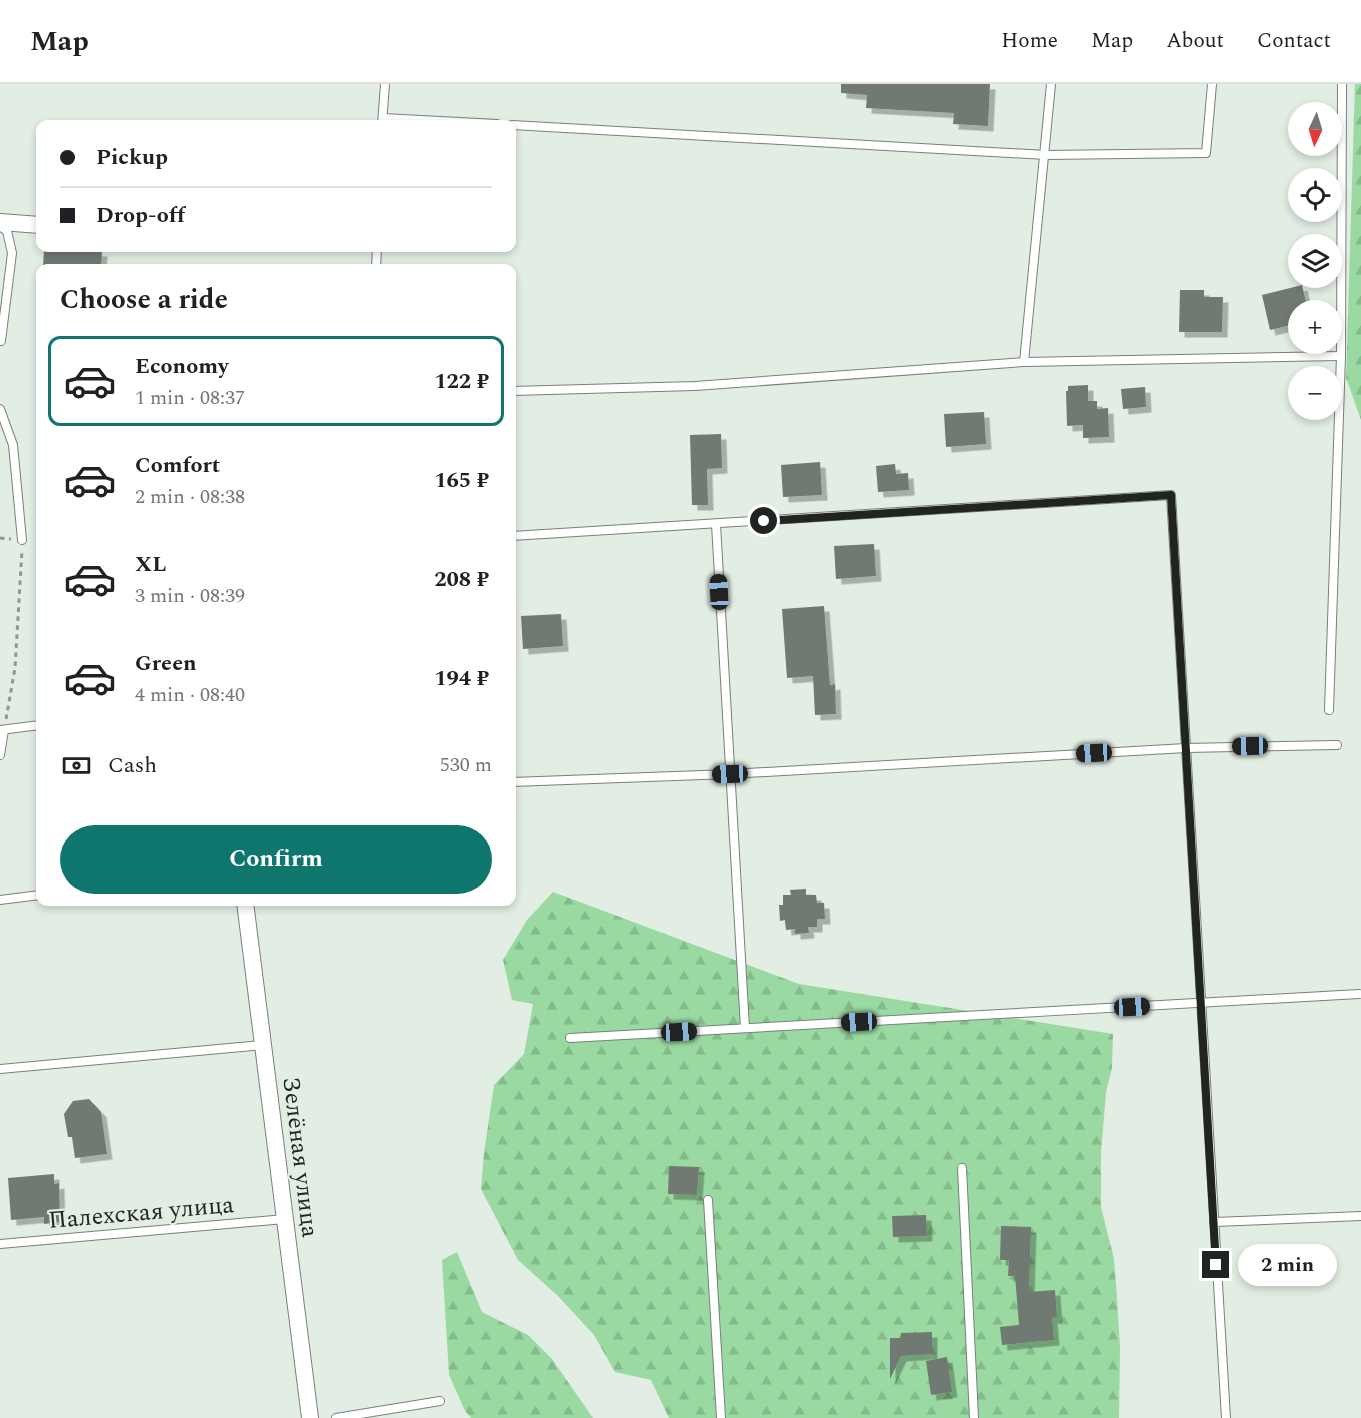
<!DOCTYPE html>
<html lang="en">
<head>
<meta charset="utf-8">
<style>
	body { margin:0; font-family:Spectral,serif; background:#f6f6f6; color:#202124; height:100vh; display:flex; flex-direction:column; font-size:22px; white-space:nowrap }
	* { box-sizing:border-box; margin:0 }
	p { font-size:20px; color:#757577 }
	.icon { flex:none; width:33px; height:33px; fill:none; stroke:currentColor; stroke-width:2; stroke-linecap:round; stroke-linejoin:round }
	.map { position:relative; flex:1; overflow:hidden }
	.side { position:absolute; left:36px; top:180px; width:480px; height:642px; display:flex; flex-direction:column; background:#fff; border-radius:12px; box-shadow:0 3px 9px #0003 }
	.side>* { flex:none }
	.guide { position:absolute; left:36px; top:36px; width:480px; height:132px; border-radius:12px; box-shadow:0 3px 9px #0003; display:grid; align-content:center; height:132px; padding:0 24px; background:#fff }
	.needle { width:39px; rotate:184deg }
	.buttons { position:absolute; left:1288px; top:18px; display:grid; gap:12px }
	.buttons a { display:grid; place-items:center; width:54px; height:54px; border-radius:50%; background:#fff; box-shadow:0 3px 9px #0003; font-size:30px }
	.end { position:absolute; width:27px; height:27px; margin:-14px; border:8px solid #212522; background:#fff; box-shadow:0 0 0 3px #fff }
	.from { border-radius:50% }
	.bubble { position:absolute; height:42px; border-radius:21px; background:#fff; box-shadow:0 3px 9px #0003; font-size:20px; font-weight:700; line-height:42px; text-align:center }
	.car { position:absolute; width:18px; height:36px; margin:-18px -9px; border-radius:8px; box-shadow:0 0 4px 2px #0007; background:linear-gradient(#222 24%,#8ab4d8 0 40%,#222 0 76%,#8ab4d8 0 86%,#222 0) }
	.guide b { display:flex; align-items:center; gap:21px; height:57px; font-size:22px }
	.guide b+b { border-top:2px solid #e0e0e0 }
	.guide i { width:15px; height:15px; background:#202124 }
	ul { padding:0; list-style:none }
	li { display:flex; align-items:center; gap:18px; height:90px; margin:0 12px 9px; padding:0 12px; border:3px solid transparent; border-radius:12px }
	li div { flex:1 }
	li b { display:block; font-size:22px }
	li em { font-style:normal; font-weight:700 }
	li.selected { border-color:#0f766e }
	li>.icon { width:54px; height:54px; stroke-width:1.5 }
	h2 { padding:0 24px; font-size:27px; line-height:72px }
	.pay { display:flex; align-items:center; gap:15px; height:66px; padding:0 24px; font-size:22px }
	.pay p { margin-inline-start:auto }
	.button { display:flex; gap:12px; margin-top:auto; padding:12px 24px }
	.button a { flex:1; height:69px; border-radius:36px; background:#0f766e; color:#fff; font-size:24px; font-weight:700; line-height:69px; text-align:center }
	header { display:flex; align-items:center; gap:36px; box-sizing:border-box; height:84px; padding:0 30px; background:#fff; border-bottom:2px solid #e0e0e0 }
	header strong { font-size:28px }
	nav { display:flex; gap:33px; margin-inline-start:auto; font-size:21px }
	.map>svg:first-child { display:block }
	.forest { fill:url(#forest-firs) }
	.building { fill:#717a72; filter:url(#shadow) }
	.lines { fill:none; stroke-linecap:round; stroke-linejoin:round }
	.lane-casing { stroke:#778178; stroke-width:10 }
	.street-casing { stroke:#778178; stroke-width:18 }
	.path { stroke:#8f9790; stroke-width:3; stroke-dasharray:4.5 4.5; stroke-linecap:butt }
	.lane { stroke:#fff; stroke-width:8 }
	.street { stroke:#fff; stroke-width:16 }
	.route { stroke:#212522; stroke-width:8 }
	.labels { text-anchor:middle; stroke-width:4.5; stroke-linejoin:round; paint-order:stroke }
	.street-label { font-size:24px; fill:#212522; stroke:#e2ede3 }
</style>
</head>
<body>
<header>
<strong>Map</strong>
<nav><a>Home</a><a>Map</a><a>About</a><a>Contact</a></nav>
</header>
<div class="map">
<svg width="1361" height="1334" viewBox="0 0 1361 1334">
	<defs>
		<pattern id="forest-firs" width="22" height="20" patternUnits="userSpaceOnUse" patternTransform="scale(1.5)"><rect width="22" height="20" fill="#9adaa2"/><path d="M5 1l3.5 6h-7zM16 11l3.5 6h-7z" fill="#84bb8b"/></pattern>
		<filter id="shadow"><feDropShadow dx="5.5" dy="5.5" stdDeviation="0" flood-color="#0004"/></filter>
	</defs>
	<rect width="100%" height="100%" fill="#e2ede3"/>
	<g class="forest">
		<polygon points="1355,0 1361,0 1361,336 1346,294"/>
		<polygon points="553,808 799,900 1113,950 1112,984 1106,1008 1101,1070 1101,1123 1114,1175 1117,1214 1120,1263 1119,1334 669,1334 651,1296 615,1288 594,1251 558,1212 518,1176 481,1105 484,1069 494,1001 524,970 533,920 512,916 503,876 527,836"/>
		<polygon points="457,1168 482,1228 528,1251 552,1275 593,1334 471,1334 465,1327 449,1291 442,1176"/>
	</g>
	<g class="building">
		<polygon points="841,0 990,0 988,42 953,40 954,29 866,24 867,11 841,9"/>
		<polygon points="44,164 102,167 101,184 43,184"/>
		<polygon points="1302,201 1308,226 1299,226 1299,239 1270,246 1262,211"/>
		<polygon points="1180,206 1204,206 1204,213 1223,213 1222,248 1179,248"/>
		<polygon points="1088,301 1088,317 1097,317 1097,325 1108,324 1109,353 1083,354 1083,341 1067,342 1066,307 1068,307 1068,302"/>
		<polygon points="1145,303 1146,323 1123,325 1121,305"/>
		<polygon points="984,328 986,360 946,363 944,330"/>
		<polygon points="721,350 722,384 707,385 708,421 692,421 690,351"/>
		<polygon points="820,378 822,411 783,413 781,381"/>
		<polygon points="895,380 896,390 908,389 909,406 878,408 876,382"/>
		<polygon points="874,460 876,492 836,495 834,462"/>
		<polygon points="824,522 830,601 835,600 836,630 815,631 813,592 787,594 782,525"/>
		<polygon points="561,530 563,562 523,565 521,532"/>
		<polygon points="806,805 806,811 816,811 817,819 824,819 825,835 817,835 817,843 808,843 809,849 795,850 795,845 786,846 785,836 780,837 779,821 783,821 783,811 791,811 790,806"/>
		<polygon points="89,1015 101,1028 107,1070 75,1074 72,1053 68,1053 64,1030 73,1017"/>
		<polygon points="669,1082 699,1083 697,1111 668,1110"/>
		<polygon points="54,1090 54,1100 59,1099 60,1138 44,1140 44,1133 11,1136 8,1094"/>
		<polygon points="926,1131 927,1152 893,1153 892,1132"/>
		<polygon points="1001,1142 1031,1143 1029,1208 1055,1206 1057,1233 1052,1234 1054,1256 1002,1261 1000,1243 1019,1241 1015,1192 1008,1192 1009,1176 1000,1176"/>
		<polygon points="932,1248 932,1270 901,1272 890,1295 890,1254 900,1254 901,1249"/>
		<polygon points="947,1273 952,1308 931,1311 926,1277"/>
	</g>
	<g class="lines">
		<defs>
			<g id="lane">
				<polyline points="383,34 497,40"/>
				<polyline points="382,40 385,0"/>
				<polyline points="512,41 1046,71 1206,69 1212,0"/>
				<polyline points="0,142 7,147 12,169 1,257"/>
				<polyline points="376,184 377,164"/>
				<polyline points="1024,278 1051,0"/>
				<polyline points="512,307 695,302 1024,278 1341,272"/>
				<polyline points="0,325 13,361 22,456"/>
				<polyline points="716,440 745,944"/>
				<polyline points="512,452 1171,411 1226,1334"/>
				<polyline points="1329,626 1341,272 1342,0"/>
				<polyline points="0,646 40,641"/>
				<polyline points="0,671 4,646"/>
				<polyline points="512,698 730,690 1186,664 1337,661"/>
				<polyline points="0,816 40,811"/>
				<polyline points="570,954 1359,910"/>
				<polyline points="0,985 263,961"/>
				<polyline points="962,1084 974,1334"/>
				<polyline points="708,1116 721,1334"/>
				<polyline points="1214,1138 1361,1132"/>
				<polyline points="0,1160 285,1135"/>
				<polyline points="336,1334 440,1317"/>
			</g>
			<g id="street">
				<polyline points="0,138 40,141"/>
				<polyline points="245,818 310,1334"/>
			</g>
		</defs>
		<use href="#lane" class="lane-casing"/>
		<use href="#street" class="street-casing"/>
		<g class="path">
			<polyline points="0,454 11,455"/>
			<polyline points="6,635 15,584 22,466"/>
		</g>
		<use href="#lane" class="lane"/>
		<use href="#street" class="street"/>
	</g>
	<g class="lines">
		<polyline class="route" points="764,437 1171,411 1216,1181"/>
	</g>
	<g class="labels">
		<g class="street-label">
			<text transform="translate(301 1073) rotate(83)" y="8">Зелёная улица</text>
			<text transform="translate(141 1128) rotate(-5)" y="8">Палехская улица</text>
		</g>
	</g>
</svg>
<div class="buttons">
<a><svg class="needle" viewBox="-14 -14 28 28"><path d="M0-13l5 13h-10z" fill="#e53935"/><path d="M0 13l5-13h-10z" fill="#757577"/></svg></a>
<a><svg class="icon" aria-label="locate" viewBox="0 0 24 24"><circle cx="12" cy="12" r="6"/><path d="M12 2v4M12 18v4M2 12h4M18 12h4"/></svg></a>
<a><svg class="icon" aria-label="layers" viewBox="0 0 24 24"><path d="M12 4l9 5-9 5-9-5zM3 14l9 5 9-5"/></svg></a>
<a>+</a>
<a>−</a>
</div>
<i class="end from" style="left:764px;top:437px"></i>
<i class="end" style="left:1216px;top:1181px"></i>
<div class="bubble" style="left:1238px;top:1160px;width:99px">2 min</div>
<i class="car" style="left:719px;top:508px;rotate:357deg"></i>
<i class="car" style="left:1250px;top:662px;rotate:269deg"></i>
<i class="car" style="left:1094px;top:669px;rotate:267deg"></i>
<i class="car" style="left:730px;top:690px;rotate:268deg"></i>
<i class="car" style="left:1132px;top:923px;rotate:87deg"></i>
<i class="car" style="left:859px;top:938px;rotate:267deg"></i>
<i class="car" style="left:679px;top:948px;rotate:87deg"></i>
<div class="guide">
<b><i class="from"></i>Pickup</b>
<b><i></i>Drop-off</b>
</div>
<section class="side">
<h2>Choose a ride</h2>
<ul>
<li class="selected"><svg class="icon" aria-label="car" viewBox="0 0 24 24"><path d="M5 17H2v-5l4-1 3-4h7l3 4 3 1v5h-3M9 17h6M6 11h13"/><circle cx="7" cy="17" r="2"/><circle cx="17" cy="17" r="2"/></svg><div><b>Economy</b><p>1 min · 08:37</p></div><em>122 ₽</em></li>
<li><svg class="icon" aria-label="car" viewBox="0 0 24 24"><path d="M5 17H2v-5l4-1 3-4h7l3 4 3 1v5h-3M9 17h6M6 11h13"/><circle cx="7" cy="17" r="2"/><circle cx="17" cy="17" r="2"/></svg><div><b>Comfort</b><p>2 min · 08:38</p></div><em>165 ₽</em></li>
<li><svg class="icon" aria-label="car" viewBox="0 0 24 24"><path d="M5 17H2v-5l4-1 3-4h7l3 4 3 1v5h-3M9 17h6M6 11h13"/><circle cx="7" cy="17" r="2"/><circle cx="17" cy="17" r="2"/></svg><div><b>XL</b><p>3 min · 08:39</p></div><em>208 ₽</em></li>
<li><svg class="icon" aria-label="car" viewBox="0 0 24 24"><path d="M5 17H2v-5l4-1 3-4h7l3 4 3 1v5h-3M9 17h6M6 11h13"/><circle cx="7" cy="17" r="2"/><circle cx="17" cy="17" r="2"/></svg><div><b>Green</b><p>4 min · 08:40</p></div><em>194 ₽</em></li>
</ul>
<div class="pay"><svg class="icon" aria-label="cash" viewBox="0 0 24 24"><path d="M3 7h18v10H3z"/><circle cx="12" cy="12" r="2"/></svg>Cash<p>530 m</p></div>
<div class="button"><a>Confirm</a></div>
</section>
</div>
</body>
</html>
